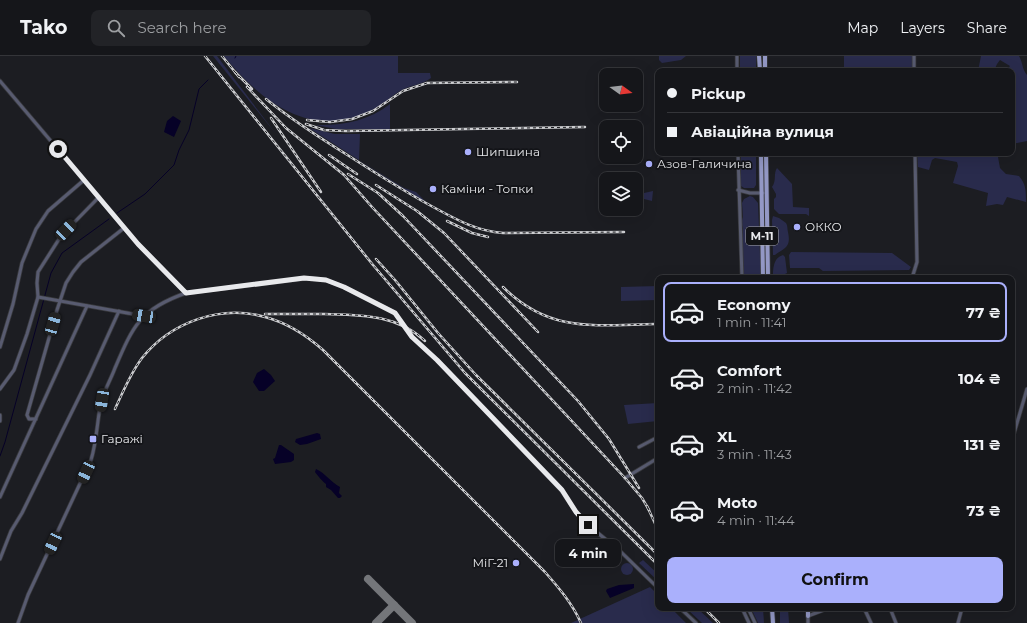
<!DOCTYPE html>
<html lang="en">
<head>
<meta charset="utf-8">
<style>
	body { margin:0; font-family:Montserrat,sans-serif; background:#222327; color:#f1f3f6; height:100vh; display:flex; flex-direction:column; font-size:15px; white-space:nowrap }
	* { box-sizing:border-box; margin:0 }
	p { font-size:13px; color:#9d9fa2 }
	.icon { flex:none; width:22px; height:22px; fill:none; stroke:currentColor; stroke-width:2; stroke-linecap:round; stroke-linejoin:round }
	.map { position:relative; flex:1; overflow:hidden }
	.drawer { position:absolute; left:655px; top:219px; width:360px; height:336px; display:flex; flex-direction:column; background:#15161a; border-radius:8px; box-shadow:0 4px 16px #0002,0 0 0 1px #343539 }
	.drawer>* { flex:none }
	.banner { position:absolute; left:655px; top:12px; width:360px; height:88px; border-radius:8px; box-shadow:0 4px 16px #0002,0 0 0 1px #343539; display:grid; align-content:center; height:88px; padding:0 12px; background:#15161a }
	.needle { width:26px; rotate:105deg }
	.controls { position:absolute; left:599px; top:12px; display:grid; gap:8px }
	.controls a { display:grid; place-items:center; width:44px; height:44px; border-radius:8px; background:#15161a; box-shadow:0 4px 16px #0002,0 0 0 1px #343539; font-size:20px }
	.end { position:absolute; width:18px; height:18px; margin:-9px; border:5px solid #e8e9ec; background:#111; box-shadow:0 0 0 2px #111 }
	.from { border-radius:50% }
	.bubble { position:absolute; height:28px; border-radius:8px; background:#15161a; box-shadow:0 4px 16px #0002,0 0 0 1px #343539; font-size:13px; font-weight:700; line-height:28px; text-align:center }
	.car { position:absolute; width:12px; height:24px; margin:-12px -6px; border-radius:5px; box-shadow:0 0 3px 1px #0007; background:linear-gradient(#222 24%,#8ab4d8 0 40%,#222 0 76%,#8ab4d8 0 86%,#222 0) }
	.banner b { display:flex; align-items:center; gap:14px; height:38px; font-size:15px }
	.banner b+b { border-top:1px solid #343539 }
	.banner i { width:10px; height:10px; background:#f1f3f6 }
	ul { padding:7px 0 0; list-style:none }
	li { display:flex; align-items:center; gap:12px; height:60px; margin:0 8px 6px; padding:0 4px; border:2px solid transparent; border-radius:8px }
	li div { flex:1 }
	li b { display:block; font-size:15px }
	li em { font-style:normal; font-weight:700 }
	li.current { border-color:#aab0fc }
	li>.icon { width:36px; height:36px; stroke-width:1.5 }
	.button { display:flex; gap:8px; margin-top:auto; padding:8px 12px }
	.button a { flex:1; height:46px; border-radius:8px; background:#aab0fc; color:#111; font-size:16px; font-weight:700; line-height:46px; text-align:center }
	header { display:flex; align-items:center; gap:24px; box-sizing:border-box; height:56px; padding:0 20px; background:#15161a; border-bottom:1px solid #343539 }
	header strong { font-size:19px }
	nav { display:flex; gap:22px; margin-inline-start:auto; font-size:14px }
	.search { width:280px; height:36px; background:#222327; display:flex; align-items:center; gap:10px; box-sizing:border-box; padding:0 14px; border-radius:8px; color:#9d9fa2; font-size:15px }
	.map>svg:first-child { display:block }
	.green { fill:#292b4c }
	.water { fill:#060127 }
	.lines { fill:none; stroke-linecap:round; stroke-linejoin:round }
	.stream { stroke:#060127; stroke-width:1 }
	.taxiway { stroke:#74767a; stroke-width:8 }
	.minor-casing { stroke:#393a3e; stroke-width:4.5 }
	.major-casing { stroke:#393a3e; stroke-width:5.5 }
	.minor { stroke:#585b70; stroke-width:3 }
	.major { stroke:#9398c5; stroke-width:4 }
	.rail-casing { stroke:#cdced1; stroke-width:2.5 }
	.rail { stroke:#131418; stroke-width:1; stroke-dasharray:3; stroke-linecap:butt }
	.route { stroke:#e8e9ec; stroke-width:5 }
	.poi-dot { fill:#aab0fc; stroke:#131418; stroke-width:1.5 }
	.labels { text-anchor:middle; stroke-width:3.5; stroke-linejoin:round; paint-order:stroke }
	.shield { fill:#131418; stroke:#a8a9ac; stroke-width:1 }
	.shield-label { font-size:11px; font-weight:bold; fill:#e8e9ec }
	.poi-label { font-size:12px; fill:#e8e9ec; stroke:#131418; text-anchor:start }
</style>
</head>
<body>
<header>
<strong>Tako</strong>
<div class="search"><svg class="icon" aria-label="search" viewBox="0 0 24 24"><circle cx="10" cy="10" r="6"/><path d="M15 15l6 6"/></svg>Search here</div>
<nav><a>Map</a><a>Layers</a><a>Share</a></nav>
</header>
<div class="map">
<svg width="1027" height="567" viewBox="0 0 1027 567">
	<rect width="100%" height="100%" fill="#1c1d22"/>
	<g class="green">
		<polygon points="213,0 217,0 276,78"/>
		<path d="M224 0H398V17H430L431 22C422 29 410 29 400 35 393 39 387 45 380 49 375 53 368 56 361 59 305 81 257 41 224 0Z"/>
		<polygon points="659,0 686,0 681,4 662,7 659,4"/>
		<rect x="740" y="0" width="16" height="15"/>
		<rect x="844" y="0" width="68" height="15"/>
		<path d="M981 0H1019C1023 7 1022 13 1027 19V85L1012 88V15H1006L1010 10 1000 4 997 8 994 15H978Z"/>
		<path d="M390 48V73H336L315 69C342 70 368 65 390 48Z"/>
		<polygon points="309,72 335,78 360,78 359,104 404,132 416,136 426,146 418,142"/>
		<polygon points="741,97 756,97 756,129 754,132 744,132 741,130"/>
		<path d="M917 97H1001L998 101 1000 112 1006 118 1019 120C1026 128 1026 135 1026 146L1007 141 1003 149 997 148 986 150 988 137 953 127 958 110 957 106 935 102 932 104 929 114 918 111Z"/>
		<path d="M777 112 792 128 793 151 809 152V160L806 158H779L774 153V143L776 141V138L772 131C777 124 773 118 777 112Z"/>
		<polygon points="653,135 652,145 636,141 636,137 644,137"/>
		<polygon points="750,140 753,141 758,147 761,222 744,222 743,207 743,190 741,186 743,172 741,167 743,161 742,147 744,143"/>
		<path d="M773 160 779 162 786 167C788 170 787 173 788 176 791 191 786 191 775 199H773L772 164Z"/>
		<polygon points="791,196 892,197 911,211 909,214 823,215 819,212 790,212 789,199"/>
		<path d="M783 199 785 201 787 217 785 218V222H773C773 213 773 202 783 199Z"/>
		<polygon points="658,230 658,244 621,245 621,231"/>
		<polygon points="658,347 658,365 628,368 624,349"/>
		<polygon points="643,504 658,518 658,525 639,507"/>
		<circle cx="627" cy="513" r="6"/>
		<polygon points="650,531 658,539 658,552 671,552 686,567 571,567"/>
		<polygon points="686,552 697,552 713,567 702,567"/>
		<polygon points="751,552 763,552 764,567 758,567"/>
		<polygon points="780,552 788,552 789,567 780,567"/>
	</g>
	<g class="water">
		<polygon points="173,60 181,65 174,81 164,76 167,65"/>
		<polygon points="264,313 271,319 275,325 264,335 259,335 253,326 257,317"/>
		<polygon points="317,377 320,378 321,383 307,388 300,389 295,386 296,383"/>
		<polygon points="279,389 281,389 294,398 294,404 291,406 275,408 273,403 275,402"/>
		<path d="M316 413C325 417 331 426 340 431L339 437 342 440 340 442H338L331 434 326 431V428C323 426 317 419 315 416Z"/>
		<polygon points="634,528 634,532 610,542 606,535 607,533 619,529"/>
	</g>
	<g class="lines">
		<g class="stream">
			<polyline points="235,2 236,0"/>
			<polyline points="117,157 145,138 174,109 179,94 189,74 199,33 208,24"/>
			<polyline points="0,400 5,386 51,217 62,197 109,163"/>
		</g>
		<g class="taxiway">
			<polyline points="368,523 412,567"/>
			<polyline points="376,567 394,549"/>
		</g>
		<defs>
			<g id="minor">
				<polyline points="914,0 914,15"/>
				<polyline points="737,15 737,0"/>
				<polyline points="0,25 138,188 186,237"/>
				<polyline points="738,97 742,222"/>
				<polyline points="738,134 750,137 763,137"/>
				<polyline points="912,222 917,206 915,97"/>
				<polyline points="38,241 144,260"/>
				<polyline points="0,291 13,248 22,207 36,173 48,155 84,124"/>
				<polyline points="0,333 14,314 27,278 38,241 37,227 38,216 61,180 99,141"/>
				<polyline points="0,359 0,365"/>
				<polyline points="36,363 29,363 27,359 57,254 66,227 73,216 81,206 124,172"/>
				<polyline points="1012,384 1027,333"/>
				<polyline points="639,391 658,381"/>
				<polyline points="625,422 658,402"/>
				<polyline points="0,441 87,250"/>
				<polyline points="0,503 11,475 22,457 90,319 119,255"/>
				<polyline points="680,552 696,567"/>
				<polyline points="742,552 749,567"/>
				<polyline points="748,552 755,567"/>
				<polyline points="864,552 871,567"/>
				<polyline points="890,552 896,567"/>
				<path d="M18 567 28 539 91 404C97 385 97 365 101 346 104 335 111 323 115 312 133 270 140 253 186 237L310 222 326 224 344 231 395 257 412 281 437 304 561 434 576 456 588 469 620 495 658 532"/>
				<polyline points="808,567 808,560 829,552"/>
				<polyline points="958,567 962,552"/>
			</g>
			<g id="major">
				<polyline points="759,0 760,15"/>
				<polyline points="765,0 765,15"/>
				<polyline points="761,97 763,222"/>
				<polyline points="766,97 768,222"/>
				<polyline points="772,552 773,567"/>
				<polyline points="808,552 808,560"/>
			</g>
		</defs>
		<use href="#minor" class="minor-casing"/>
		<use href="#major" class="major-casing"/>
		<use href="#minor" class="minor"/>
		<use href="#major" class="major"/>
		<defs>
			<g id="rail">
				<polyline points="205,0 373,209 465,317 658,509"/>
				<polyline points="222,0 239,21"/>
				<polyline points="235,16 252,33"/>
				<polyline points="247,31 286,72 344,119 372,151 625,422 642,442 649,454"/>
				<path d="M266 43C292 64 320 82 349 100 377 118 405 136 435 152 457 164 477 175 503 177L624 176"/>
				<polyline points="271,62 321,136"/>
				<polyline points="307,64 330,66 352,63 373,55 403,35 427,27 517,26"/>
				<polyline points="306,68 324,74 346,75 585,71"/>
				<polyline points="329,99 357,118"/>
				<polyline points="348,118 378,137 403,160 578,345 609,383 639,432"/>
				<polyline points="376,129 417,155 444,177 538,276"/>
				<polyline points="447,165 472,177 488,181"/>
				<polyline points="376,203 395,224 438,277 476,319 658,499"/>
				<path d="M503 231C550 278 596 269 656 268"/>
				<path d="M265 258C284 258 304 258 324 258 360 259 397 258 425 285"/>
				<path d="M115 353C123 336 130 318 142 302 171 266 221 248 265 261 288 267 306 279 323 294L545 516C559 532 572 547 581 567"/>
				<polyline points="647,450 658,474"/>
				<polyline points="704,552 719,567"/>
			</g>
		</defs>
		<use href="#rail" class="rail-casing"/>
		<use href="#rail" class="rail"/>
	</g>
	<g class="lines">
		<polyline class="route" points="58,93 138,188 186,237 304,222 326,224 344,231 395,257 412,281 437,304 562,434 576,456 588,469"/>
	</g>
	<g class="poi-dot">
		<circle cx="468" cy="96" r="4"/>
		<circle cx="649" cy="108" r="4"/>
		<circle cx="433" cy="133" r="4"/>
		<circle cx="797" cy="171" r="4"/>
		<rect x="89" y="379" width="8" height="8" rx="2"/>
		<circle cx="516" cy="507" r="4"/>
	</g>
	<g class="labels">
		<rect class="shield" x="746" y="171" width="32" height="18" rx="3"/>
		<g class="shield-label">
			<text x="762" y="184">М-11</text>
		</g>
		<g class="poi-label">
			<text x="476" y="100">Шипшина</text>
			<text x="657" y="112">Азов-Галичина</text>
			<text x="441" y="137">Каміни - Топки</text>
			<text x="805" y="175">ОККО</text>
			<text x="101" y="387">Гаражі</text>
			<text x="508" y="511" text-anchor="end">МіГ-21</text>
		</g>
	</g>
</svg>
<div class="controls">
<a><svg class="needle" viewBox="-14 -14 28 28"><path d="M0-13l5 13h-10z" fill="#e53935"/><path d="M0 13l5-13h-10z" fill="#9d9fa2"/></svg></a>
<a><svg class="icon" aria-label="locate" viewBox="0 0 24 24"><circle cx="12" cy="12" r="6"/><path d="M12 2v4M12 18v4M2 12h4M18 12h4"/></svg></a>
<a><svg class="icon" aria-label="layers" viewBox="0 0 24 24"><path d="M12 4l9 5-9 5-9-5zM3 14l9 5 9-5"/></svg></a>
</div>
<i class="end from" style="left:58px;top:93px"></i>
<i class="end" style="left:588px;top:469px"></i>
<div class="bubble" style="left:555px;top:483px;width:66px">4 min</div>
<i class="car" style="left:66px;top:174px;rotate:44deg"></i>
<i class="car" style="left:144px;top:260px;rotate:280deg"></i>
<i class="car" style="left:53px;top:268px;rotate:16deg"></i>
<i class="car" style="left:102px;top:344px;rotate:189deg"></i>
<i class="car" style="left:86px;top:416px;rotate:205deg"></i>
<i class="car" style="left:53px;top:487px;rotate:205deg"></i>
<div class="banner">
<b><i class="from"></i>Pickup</b>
<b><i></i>Авіаційна вулиця</b>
</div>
<section class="drawer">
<ul>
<li class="current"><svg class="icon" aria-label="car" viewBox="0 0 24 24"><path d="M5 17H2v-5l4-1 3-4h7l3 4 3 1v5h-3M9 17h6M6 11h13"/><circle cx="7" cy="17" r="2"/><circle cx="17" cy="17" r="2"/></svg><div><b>Economy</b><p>1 min · 11:41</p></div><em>77 ₴</em></li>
<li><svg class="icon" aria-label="car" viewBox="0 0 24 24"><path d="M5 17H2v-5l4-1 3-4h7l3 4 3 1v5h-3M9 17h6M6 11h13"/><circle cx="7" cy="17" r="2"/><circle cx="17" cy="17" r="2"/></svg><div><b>Comfort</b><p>2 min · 11:42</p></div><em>104 ₴</em></li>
<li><svg class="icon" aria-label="car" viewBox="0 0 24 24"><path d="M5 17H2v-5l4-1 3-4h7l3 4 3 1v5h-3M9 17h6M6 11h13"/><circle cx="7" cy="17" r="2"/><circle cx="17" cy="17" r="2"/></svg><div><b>XL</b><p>3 min · 11:43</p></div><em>131 ₴</em></li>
<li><svg class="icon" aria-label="car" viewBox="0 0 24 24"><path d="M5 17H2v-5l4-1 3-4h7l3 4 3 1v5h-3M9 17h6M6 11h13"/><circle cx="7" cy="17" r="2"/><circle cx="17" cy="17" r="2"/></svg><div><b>Moto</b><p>4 min · 11:44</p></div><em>73 ₴</em></li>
</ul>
<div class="button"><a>Confirm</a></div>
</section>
</div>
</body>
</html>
